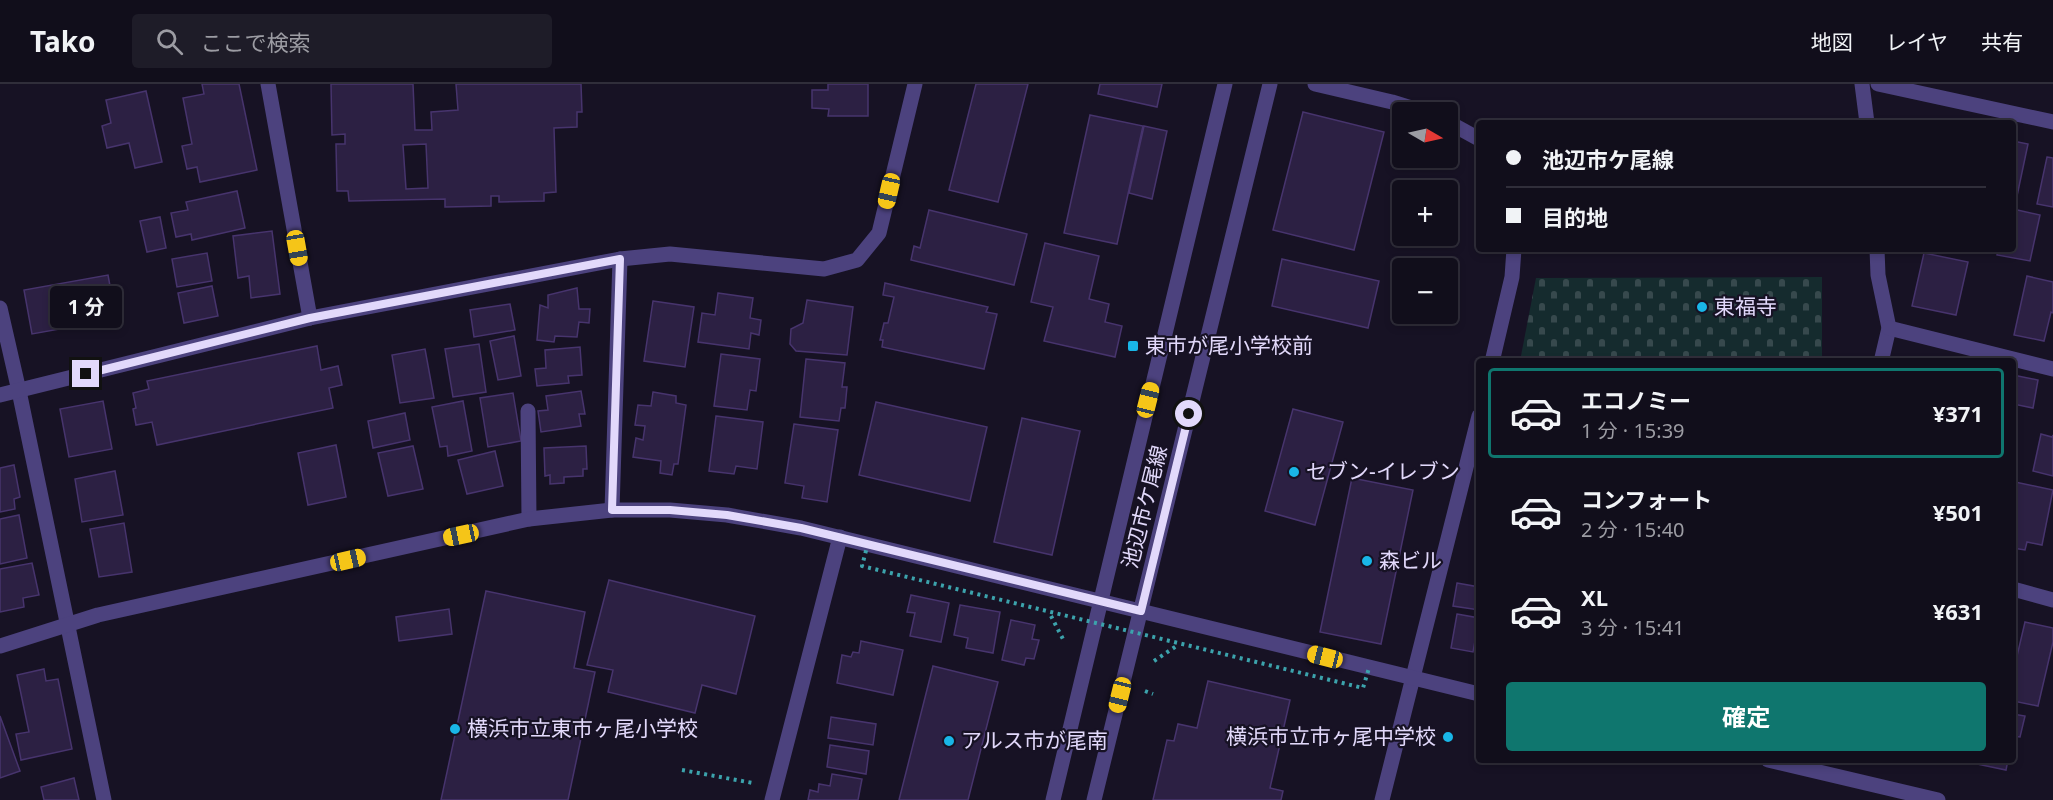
<!DOCTYPE html>
<html lang="ja">
<head>
<meta charset="utf-8">
<style>
	body { margin:0; font-family:"Noto Sans","Noto Sans JP",sans-serif; background:#1e1c28; color:#f1f3f6; height:100vh; display:flex; flex-direction:column; font-size:22px; white-space:nowrap }
	* { box-sizing:border-box; margin:0 }
	p { font-size:20px; color:#9c9ca3 }
	.icon { flex:none; width:33px; height:33px; fill:none; stroke:currentColor; stroke-width:2; stroke-linecap:round; stroke-linejoin:round }
	.map { position:relative; flex:1; overflow:hidden }
	.panel { position:absolute; left:1476px; top:274px; width:540px; height:405px; display:flex; flex-direction:column; background:#110e1b; border-radius:6px; box-shadow:0 3px 9px #0003,0 0 0 2px #302e3a }
	.panel>* { flex:none }
	.hud { position:absolute; left:1476px; top:36px; width:540px; height:132px; border-radius:6px; box-shadow:0 3px 9px #0003,0 0 0 2px #302e3a; display:grid; align-content:center; height:132px; padding:0 30px; background:#110e1b }
	.needle { width:39px; rotate:99deg }
	.buttons { position:absolute; left:1392px; top:18px; display:grid; gap:12px }
	.buttons a { display:grid; place-items:center; width:66px; height:66px; border-radius:6px; background:#110e1b; box-shadow:0 3px 9px #0003,0 0 0 2px #302e3a; font-size:30px }
	.end { position:absolute; width:27px; height:27px; margin:-14px; border:8px solid #e2d9fb; background:#111; box-shadow:0 0 0 3px #111 }
	.from { border-radius:50% }
	.bubble { position:absolute; height:42px; border-radius:6px; background:#110e1b; box-shadow:0 3px 9px #0003,0 0 0 2px #302e3a; font-size:20px; font-weight:700; line-height:42px; text-align:center }
	.car { position:absolute; width:18px; height:36px; margin:-18px -9px; border-radius:8px; box-shadow:0 0 4px 2px #0007; background:linear-gradient(#f5c518 24%,#345 0 40%,#f5c518 0 76%,#345 0 86%,#f5c518 0) }
	.hud b { display:flex; align-items:center; gap:21px; height:57px; font-size:22px }
	.hud b+b { border-top:2px solid #302e3a }
	.hud i { width:15px; height:15px; background:#f1f3f6 }
	ul { padding:10px 0 0; list-style:none }
	li { display:flex; align-items:center; gap:18px; height:90px; margin:0 12px 9px; padding:0 18px; border:3px solid transparent; border-radius:6px }
	li div { flex:1 }
	li b { display:block; font-size:22px }
	li em { font-style:normal; font-weight:700 }
	li.current { border-color:#0f766e }
	li>.icon { width:54px; height:54px; stroke-width:1.5 }
	.button { display:flex; gap:12px; margin-top:auto; padding:12px 30px }
	.button a { flex:1; height:69px; border-radius:6px; background:#0f766e; color:#fff; font-size:24px; font-weight:700; line-height:69px; text-align:center }
	header { display:flex; align-items:center; gap:36px; box-sizing:border-box; height:84px; padding:0 30px; background:#110e1b; border-bottom:2px solid #302e3a }
	header strong { font-size:28px }
	nav { display:flex; gap:33px; margin-inline-start:auto; font-size:21px }
	.search { width:420px; height:54px; background:#1e1c28; display:flex; align-items:center; gap:15px; box-sizing:border-box; padding:0 21px; border-radius:6px; color:#9c9ca3; font-size:22px }
	.map>svg:first-child { display:block }
	.cemetery { fill:url(#cemetery-stones) }
	.building { fill:#2c2043; stroke:#47346d; stroke-width:1.5; fill-rule:evenodd }
	.lines { fill:none; stroke-linecap:round; stroke-linejoin:round }
	.path { stroke:#3ca3ac; stroke-width:4; stroke-dasharray:3 4.5; stroke-linecap:butt }
	.service { stroke:#4c427e; stroke-width:15 }
	.minor { stroke:#4c427e; stroke-width:15 }
	.tertiary { stroke:#4c427e; stroke-width:15 }
	.path-bridge { stroke:#3ca3ac; stroke-width:4; stroke-dasharray:3 4.5; stroke-linecap:butt }
	.route { stroke:#e2d9fb; stroke-width:8 }
	.poi-dot { fill:#19b6e7; stroke:#171224; stroke-width:2 }
	.labels { text-anchor:middle; stroke-width:4.5; stroke-linejoin:round; paint-order:stroke }
	.poi-label { font-size:21px; fill:#e2d9fb; stroke:#171224; text-anchor:start }
	.street-label { font-size:21px; fill:#e2d9fb; stroke:#171224 }
</style>
</head>
<body>
<header>
<strong>Tako</strong>
<div class="search"><svg class="icon" aria-label="search" viewBox="0 0 24 24"><circle cx="10" cy="10" r="6"/><path d="M15 15l6 6"/></svg>ここで検索</div>
<nav><a>地図</a><a>レイヤ</a><a>共有</a></nav>
</header>
<div class="map">
<svg width="2053" height="716" viewBox="0 0 2053 716">
	<defs>
		<pattern id="cemetery-stones" width="16" height="16" patternUnits="userSpaceOnUse" patternTransform="scale(1.5)"><rect width="16" height="16" fill="#152b2e"/><path d="M2 7V4a2 2 0 0 1 4 0v3zM10 15v-3a2 2 0 0 1 4 0v3z" fill="#37494d"/></pattern>
	</defs>
	<rect width="100%" height="100%" fill="#171224"/>
	<polygon class="cemetery" points="1822,193 1822,277 1520,277 1536,194"/>
	<g class="building">
		<polygon points="202,0 239,0 257,86 200,98 197,83 187,85 182,62 192,60 183,14 204,10"/>
		<path d="M331 0H413L415 46H432L431 28 458 26 456 0H581L582 28H577V43L554 44 556 108 544 109V117L499 118V112H491V122L445 123V115L349 117 348 107H337L336 60H345V50L332 51ZM426 60 428 104 406 105 403 61Z"/>
		<polygon points="828,0 868,0 868,32 828,32 829,25 812,24 812,6 828,6"/>
		<polygon points="976,0 1028,0 998,118 949,106"/>
		<polygon points="1100,0 1162,0 1157,23 1098,10"/>
		<polygon points="146,7 162,78 135,84 129,59 107,64 102,42 111,39 106,16"/>
		<polygon points="1303,28 1384,48 1354,166 1273,146"/>
		<polygon points="1090,31 1143,42 1117,160 1064,149"/>
		<polygon points="1918,35 1939,39 1918,39"/>
		<polygon points="1144,42 1167,47 1152,115 1129,109"/>
		<polygon points="2013,57 2028,60 2017,112 2013,111"/>
		<polygon points="2047,73 2053,74 2053,123 2037,120"/>
		<polygon points="237,107 245,144 192,156 191,150 176,153 171,129 188,126 186,118"/>
		<polygon points="2013,125 2040,131 2030,177 1997,171 1998,165 2013,165"/>
		<polygon points="929,126 1027,150 1014,201 911,176 914,162 920,164"/>
		<polygon points="160,133 166,164 147,168 140,137"/>
		<polygon points="272,147 280,210 251,214 249,192 238,194 233,152"/>
		<polygon points="1045,159 1099,172 1089,215 1109,220 1105,238 1122,242 1115,273 1044,257 1053,223 1031,218"/>
		<polygon points="207,169 212,197 177,203 172,175"/>
		<polygon points="1924,169 1968,178 1956,231 1912,222"/>
		<polygon points="1282,175 1379,197 1368,244 1272,222"/>
		<polygon points="108,191 116,235 32,250 24,206"/>
		<polygon points="2027,192 2053,198 2053,229 2051,228 2044,257 2014,251"/>
		<polygon points="885,199 988,223 986,228 997,230 984,285 882,263 883,256 880,256 884,239 888,239 894,213 883,211"/>
		<polygon points="212,202 218,232 184,239 178,209"/>
		<polygon points="577,204 579,225 590,225 589,239 579,238 577,253 555,252 554,258 537,256 540,221 548,224 548,211"/>
		<polygon points="718,209 753,214 750,234 761,236 759,251 751,249 749,265 698,258 702,229 715,231"/>
		<polygon points="807,216 853,223 847,271 796,267 790,260 791,245 803,239"/>
		<polygon points="653,217 694,223 685,283 644,277"/>
		<polygon points="510,220 515,246 474,253 470,226"/>
		<polygon points="514,252 521,292 498,296 490,257"/>
		<polygon points="479,260 486,308 453,313 445,265"/>
		<polygon points="317,262 321,286 338,282 342,301 329,304 333,324 157,361 152,338 136,341 133,325 136,324 133,309 149,305 147,297"/>
		<polygon points="580,263 582,291 568,292 569,299 537,302 535,285 546,284 545,266"/>
		<polygon points="425,265 434,314 400,319 392,271"/>
		<polygon points="721,270 760,275 756,307 750,306 747,326 714,322"/>
		<polygon points="806,275 845,279 842,303 847,303 845,324 841,324 839,337 800,333"/>
		<polygon points="2013,291 2038,296 2033,324 2013,320"/>
		<polygon points="581,307 585,330 579,330 581,342 541,348 538,327 548,326 546,312"/>
		<polygon points="653,308 676,312 676,319 686,321 678,380 674,380 672,391 660,389 661,377 633,373 636,354 643,356 645,342 635,341 638,321 651,322"/>
		<polygon points="513,309 521,357 488,363 480,314"/>
		<polygon points="103,317 112,365 69,373 60,325"/>
		<polygon points="463,317 472,367 448,372 447,362 440,363 432,323"/>
		<polygon points="876,318 987,343 970,417 859,391"/>
		<polygon points="1293,325 1343,338 1315,441 1265,427"/>
		<polygon points="405,329 410,356 373,364 368,337"/>
		<polygon points="716,332 763,338 757,385 736,382 734,390 709,387"/>
		<polygon points="1022,334 1080,347 1052,471 994,458"/>
		<polygon points="794,340 838,346 827,418 802,414 804,402 785,399"/>
		<polygon points="2041,350 2052,353 2053,351 2053,392 2033,387"/>
		<polygon points="336,361 346,413 308,421 298,369"/>
		<polygon points="413,362 423,405 388,412 378,369"/>
		<polygon points="586,362 587,385 583,385 583,392 564,393 564,399 550,400 550,391 545,392 544,364"/>
		<polygon points="495,367 503,402 467,410 458,376"/>
		<polygon points="14,381 20,413 14,415 15,425 0,428 0,384"/>
		<polygon points="115,387 123,431 82,438 75,395"/>
		<polygon points="1352,394 1413,406 1381,560 1320,548"/>
		<polygon points="2015,398 2053,406 2042,461 2027,458 2025,466 2013,464"/>
		<polygon points="19,431 27,474 0,480 0,435"/>
		<polygon points="124,439 132,488 99,493 90,445"/>
		<polygon points="32,479 39,511 23,514 24,523 0,528 0,485"/>
		<polygon points="609,496 755,532 736,610 702,601 695,629 608,608 613,586 587,581"/>
		<polygon points="1457,499 1479,503 1479,526 1453,522"/>
		<polygon points="486,507 585,528 574,584 595,588 568,716 441,716"/>
		<polygon points="911,511 949,519 941,558 910,552 915,529 907,528"/>
		<polygon points="960,521 1000,528 993,569 966,564 968,554 954,551"/>
		<polygon points="449,525 452,550 399,557 396,533"/>
		<polygon points="1457,530 1479,534 1479,558 1475,557 1473,568 1451,564"/>
		<polygon points="1011,536 1035,541 1032,555 1039,556 1034,575 1026,574 1024,581 1002,576"/>
		<polygon points="2025,538 2053,544 2053,558 2038,622 2013,617 2013,589"/>
		<polygon points="861,557 903,566 893,611 837,599 842,571 851,573 853,568 859,569"/>
		<polygon points="933,582 998,598 968,716 899,716"/>
		<polygon points="44,585 46,597 58,595 72,665 21,676 16,650 29,648 17,591"/>
		<polygon points="1208,597 1290,616 1270,704 1283,707 1281,716 1153,716 1167,656 1174,657 1178,640 1197,644"/>
		<polygon points="2013,630 2025,632 2020,653 2013,652"/>
		<polygon points="0,632 20,687 0,694"/>
		<polygon points="831,633 876,640 873,661 828,654"/>
		<polygon points="830,661 869,667 866,690 827,683"/>
		<polygon points="1930,676 1948,676 1947,680"/>
		<polygon points="1973,676 2008,676 2006,686 1972,679"/>
		<polygon points="832,690 862,695 858,716 808,716 810,706 818,708 819,700 830,702"/>
		<polygon points="74,694 79,716 44,716 41,703"/>
	</g>
	<g class="lines">
		<g class="path">
			<polyline points="1051,532 1064,557"/>
			<polyline points="1154,577 1178,561"/>
			<polyline points="1145,607 1153,610"/>
			<polyline points="682,686 753,699"/>
		</g>
		<polyline class="service" points="528,327 529,435"/>
		<g class="minor">
			<polyline points="268,0 310,234"/>
			<polyline points="1315,0 1392,18 1424,28"/>
			<polyline points="1862,0 1867,39"/>
			<polyline points="1878,0 2053,38"/>
			<polyline points="1448,38 1479,55"/>
			<polyline points="1877,165 1878,191 1889,244 1881,278"/>
			<polyline points="0,224 19,307 104,716"/>
			<polyline points="1889,244 2053,285"/>
			<polyline points="1492,278 1512,193 1514,165"/>
			<polyline points="0,311 310,234 620,175 670,170 824,185 857,176 879,149 915,0"/>
			<polyline points="612,426 620,175"/>
			<polyline points="2013,505 2053,516"/>
			<polyline points="772,716 840,453"/>
			<polyline points="1382,716 1479,332"/>
		</g>
		<g class="tertiary">
			<polyline points="0,562 98,531 529,435 612,426 670,426 727,431 801,444 1479,610"/>
			<polyline points="1768,676 1938,716"/>
			<polyline points="1053,716 1225,0"/>
			<polyline points="1094,716 1270,0"/>
		</g>
		<polyline class="path-bridge" points="868,459 862,482 1363,604 1369,584"/>
	</g>
	<g class="lines">
		<polyline class="route" points="86,290 310,234 620,175 612,426 670,426 727,431 801,444 1141,527 1189,330"/>
	</g>
	<g class="poi-dot">
		<circle cx="1702" cy="223" r="6"/>
		<rect x="1127" y="256" width="12" height="12" rx="3"/>
		<circle cx="1294" cy="388" r="6"/>
		<circle cx="1367" cy="477" r="6"/>
		<circle cx="455" cy="645" r="6"/>
		<circle cx="1448" cy="653" r="6"/>
		<circle cx="949" cy="657" r="6"/>
	</g>
	<g class="labels">
		<g class="poi-label">
			<text x="1714" y="230">東福寺</text>
			<text x="1145" y="269">東市が尾小学校前</text>
			<text x="1306" y="395">セブン-イレブン</text>
			<text x="1379" y="484">森ビル</text>
			<text x="467" y="652">横浜市立東市ヶ尾小学校</text>
			<text x="1436" y="660" text-anchor="end">横浜市立市ヶ尾中学校</text>
			<text x="961" y="664">アルス市が尾南</text>
		</g>
		<g class="street-label">
			<text transform="translate(1145 423) rotate(-76)" y="7">池辺市ケ尾線</text>
		</g>
	</g>
</svg>
<div class="buttons">
<a><svg class="needle" viewBox="-14 -14 28 28"><path d="M0-13l5 13h-10z" fill="#e53935"/><path d="M0 13l5-13h-10z" fill="#9c9ca3"/></svg></a>
<a>+</a>
<a>−</a>
</div>
<i class="end from" style="left:1189px;top:330px"></i>
<i class="end" style="left:86px;top:290px"></i>
<div class="bubble" style="left:50px;top:202px;width:72px">1 分</div>
<i class="car" style="left:889px;top:107px;rotate:193deg"></i>
<i class="car" style="left:297px;top:164px;rotate:170deg"></i>
<i class="car" style="left:1148px;top:316px;rotate:14deg"></i>
<i class="car" style="left:461px;top:451px;rotate:258deg"></i>
<i class="car" style="left:348px;top:476px;rotate:77deg"></i>
<i class="car" style="left:1325px;top:573px;rotate:284deg"></i>
<i class="car" style="left:1120px;top:611px;rotate:194deg"></i>
<div class="hud">
<b><i class="from"></i>池辺市ケ尾線</b>
<b><i></i>目的地</b>
</div>
<section class="panel">
<ul>
<li class="current"><svg class="icon" aria-label="car" viewBox="0 0 24 24"><path d="M5 17H2v-5l4-1 3-4h7l3 4 3 1v5h-3M9 17h6M6 11h13"/><circle cx="7" cy="17" r="2"/><circle cx="17" cy="17" r="2"/></svg><div><b>エコノミー</b><p>1 分 · 15:39</p></div><em>¥371</em></li>
<li><svg class="icon" aria-label="car" viewBox="0 0 24 24"><path d="M5 17H2v-5l4-1 3-4h7l3 4 3 1v5h-3M9 17h6M6 11h13"/><circle cx="7" cy="17" r="2"/><circle cx="17" cy="17" r="2"/></svg><div><b>コンフォート</b><p>2 分 · 15:40</p></div><em>¥501</em></li>
<li><svg class="icon" aria-label="car" viewBox="0 0 24 24"><path d="M5 17H2v-5l4-1 3-4h7l3 4 3 1v5h-3M9 17h6M6 11h13"/><circle cx="7" cy="17" r="2"/><circle cx="17" cy="17" r="2"/></svg><div><b>XL</b><p>3 分 · 15:41</p></div><em>¥631</em></li>
</ul>
<div class="button"><a>確定</a></div>
</section>
</div>
</body>
</html>
